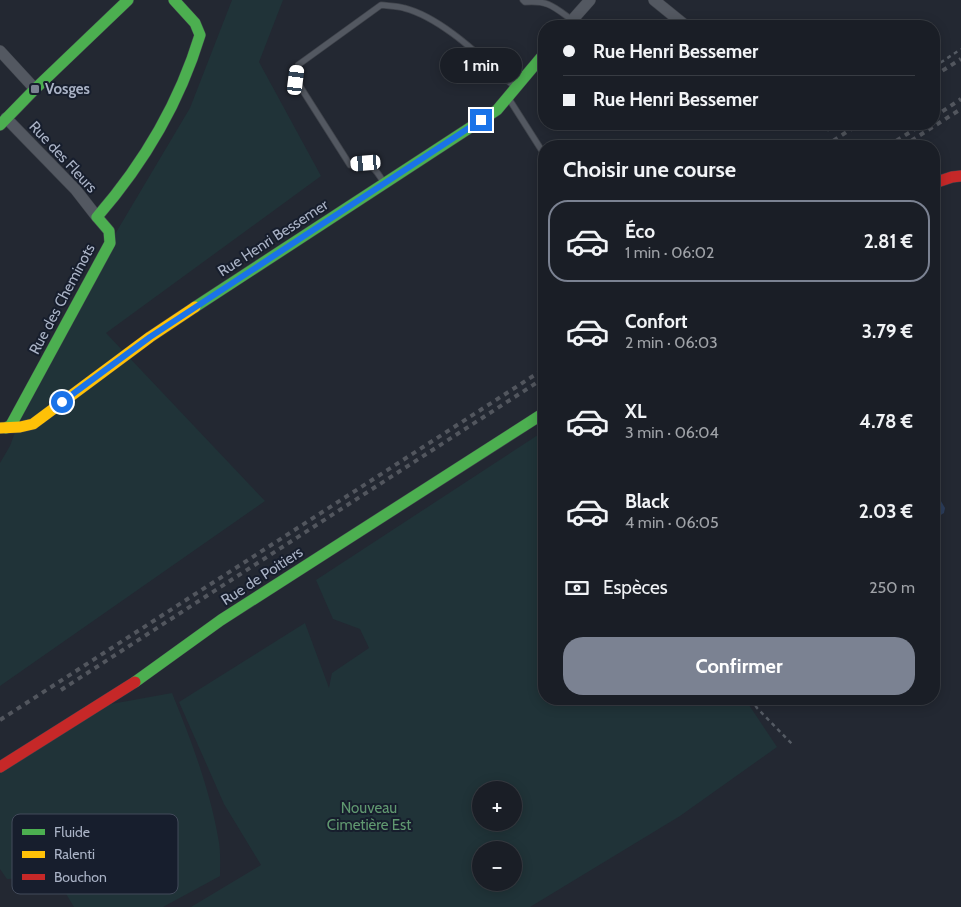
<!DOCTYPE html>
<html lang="fr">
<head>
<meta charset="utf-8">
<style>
	body { margin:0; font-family:Cabin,sans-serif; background:#272b32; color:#f1f3f6; height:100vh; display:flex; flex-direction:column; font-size:19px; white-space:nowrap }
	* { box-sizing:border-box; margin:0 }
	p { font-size:16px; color:#9fa2a7 }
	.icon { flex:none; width:28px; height:28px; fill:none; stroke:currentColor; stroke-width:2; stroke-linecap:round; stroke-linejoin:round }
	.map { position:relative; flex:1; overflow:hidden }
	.details { position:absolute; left:538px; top:140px; width:402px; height:565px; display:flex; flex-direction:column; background:#1a1e26; border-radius:20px; box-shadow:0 2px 12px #0003,0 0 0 1px #383c43 }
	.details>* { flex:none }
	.banner { position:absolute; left:538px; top:20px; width:402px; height:110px; border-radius:20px; box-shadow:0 2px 12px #0003,0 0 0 1px #383c43; display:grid; align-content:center; height:110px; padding:0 25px; background:#1a1e26 }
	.tools { position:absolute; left:472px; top:781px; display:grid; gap:10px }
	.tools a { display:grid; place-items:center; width:50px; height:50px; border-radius:50%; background:#1a1e26; box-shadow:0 2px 12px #0003,0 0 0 1px #383c43; font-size:25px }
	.end { position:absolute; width:22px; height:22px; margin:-11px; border:6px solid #1a73e8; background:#fff; box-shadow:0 0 0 2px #fff }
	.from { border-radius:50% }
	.bubble { position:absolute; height:35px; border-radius:18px; background:#1a1e26; box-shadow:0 2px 12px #0003,0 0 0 1px #383c43; font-size:16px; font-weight:700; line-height:35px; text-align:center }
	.car { position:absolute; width:15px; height:30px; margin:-15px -8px; border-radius:6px; box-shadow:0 0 4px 1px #0007; background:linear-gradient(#fff 24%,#345 0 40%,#fff 0 76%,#345 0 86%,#fff 0) }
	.banner b { display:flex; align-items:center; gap:18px; height:48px; font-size:19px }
	.banner b+b { border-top:1px solid #383c43 }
	.banner i { width:12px; height:12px; background:#f1f3f6 }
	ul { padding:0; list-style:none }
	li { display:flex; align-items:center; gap:15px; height:82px; margin:0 10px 8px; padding:0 15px; border:2px solid transparent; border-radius:20px }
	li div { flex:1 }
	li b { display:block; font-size:19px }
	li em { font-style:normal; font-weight:700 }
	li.current { border-color:#7b8292 }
	li>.icon { width:45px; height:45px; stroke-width:1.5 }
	h2 { padding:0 25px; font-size:22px; line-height:60px }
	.pay { display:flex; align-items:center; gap:12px; height:55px; padding:0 25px; font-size:19px }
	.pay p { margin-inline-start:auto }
	.action { display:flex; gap:10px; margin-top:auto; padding:10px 25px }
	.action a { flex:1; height:58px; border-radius:20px; background:#7b8292; color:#fff; font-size:20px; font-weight:700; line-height:58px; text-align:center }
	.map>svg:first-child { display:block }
	.green { fill:#203338; fill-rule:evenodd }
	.water { fill:#2b3d5b }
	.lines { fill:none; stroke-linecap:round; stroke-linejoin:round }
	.lane-casing { stroke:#3f434b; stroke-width:7 }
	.street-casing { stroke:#3f434b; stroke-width:12 }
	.fast-casing { stroke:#3f434b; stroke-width:12 }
	.slow-casing { stroke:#3f434b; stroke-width:12 }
	.jam-casing { stroke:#3f434b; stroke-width:12 }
	.path { stroke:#555b64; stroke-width:2.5; stroke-dasharray:4 4; stroke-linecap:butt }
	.lane { stroke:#535861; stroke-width:5.5 }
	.street { stroke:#535861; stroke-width:11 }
	.fast { stroke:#4caf50; stroke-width:11 }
	.slow { stroke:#ffc107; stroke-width:11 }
	.jam { stroke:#c62828; stroke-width:11 }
	.rail { stroke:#52565e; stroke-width:4; stroke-dasharray:5 5; stroke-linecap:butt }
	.route { stroke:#1a73e8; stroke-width:6 }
	.poi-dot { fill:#7b8292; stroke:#171e2d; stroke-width:2 }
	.labels { text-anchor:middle; stroke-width:4; stroke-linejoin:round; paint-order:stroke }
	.poi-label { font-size:15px; font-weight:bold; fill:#aab3c6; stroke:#171e2d; text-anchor:start }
	.street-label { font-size:15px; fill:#aab3c6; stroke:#171e2d }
	.park-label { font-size:15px; fill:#609870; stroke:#171e2d }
	.key { fill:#171e2d; stroke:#434b5b; stroke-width:1 }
	.key-label { font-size:14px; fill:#aab3c6 }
</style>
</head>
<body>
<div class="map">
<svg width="961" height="907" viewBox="0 0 961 907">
	<rect width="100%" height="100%" fill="#232832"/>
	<g class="green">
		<polygon points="232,0 283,0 259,62 321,176 106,333 265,501 0,686 0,463 10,446 19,421 86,283 190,108"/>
		<path d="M544 431V699H745L777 747 680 816 530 907H191L261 865 224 804 179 702 305 623 329 688 332 673 369 648 360 629 333 619 316 580ZM481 790H514V822H481ZM481 850H514V882H481Z"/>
		<path d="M172 693C190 737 210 790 218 837 221 850 220 864 220 876L163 907H74L56 877 7 879 0 869V771L100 706Z"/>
	</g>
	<polygon class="water" points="934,489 945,508 944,513 934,519"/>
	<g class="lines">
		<defs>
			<g id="lane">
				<path d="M523 0 525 2C548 0 554 7 572 20"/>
				<polyline points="509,99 544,154"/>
				<path d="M384 183C373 165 372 163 350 165L296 80 298 65 381 5C389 6 397 6 404 8 443 18 484 60 514 86"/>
			</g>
			<g id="street">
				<polyline points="654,0 686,26"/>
				<polyline points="567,26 590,0"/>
				<polyline points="0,51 35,89"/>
				<polyline points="6,118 76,190 97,217"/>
			</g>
			<g id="fast">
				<polyline points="0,125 35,89 128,0"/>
				<polyline points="195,307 497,110 544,54"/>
				<path d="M6 428 11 425 110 243 109 231 97 217C144 163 179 104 200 35L195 23 174 0"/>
				<polyline points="135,682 221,620 544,413"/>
			</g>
			<polyline id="slow" points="0,428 20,427 33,424 150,337 195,307"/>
			<g id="jam">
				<polyline points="934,183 952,177 961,176"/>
				<polyline points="0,767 135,682"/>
			</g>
		</defs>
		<use href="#lane" class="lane-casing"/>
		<use href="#street" class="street-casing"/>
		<use href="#fast" class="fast-casing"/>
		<use href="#slow" class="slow-casing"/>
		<use href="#jam" class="jam-casing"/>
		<g class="path">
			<polyline points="934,67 961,49"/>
			<polyline points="820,124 828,130 837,128 844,124"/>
			<polyline points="751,699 757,708 793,745"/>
		</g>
		<use href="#lane" class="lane"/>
		<use href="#street" class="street"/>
		<use href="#fast" class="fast"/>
		<use href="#slow" class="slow"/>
		<use href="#jam" class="jam"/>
		<g class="rail">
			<polyline points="934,76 961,59"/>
			<polyline points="934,117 961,99"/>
			<polyline points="825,146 859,124"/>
			<polyline points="888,146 923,124"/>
			<polyline points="903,146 961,109"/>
			<polyline points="61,690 544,378"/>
			<polyline points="0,720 544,369"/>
		</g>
	</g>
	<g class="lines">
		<polyline class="route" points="62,402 150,337 481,120"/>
	</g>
	<rect class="poi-dot" x="30" y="84" width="10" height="10" rx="2.5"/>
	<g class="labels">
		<g class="poi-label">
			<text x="45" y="94">Vosges</text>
		</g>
		<g class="street-label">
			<text transform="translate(63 157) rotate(47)" y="5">Rue des Fleurs</text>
			<text transform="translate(273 238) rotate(-33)" y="5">Rue Henri Bessemer</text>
			<text transform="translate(62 299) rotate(-62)" y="5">Rue des Cheminots</text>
			<text transform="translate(262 576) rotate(-33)" y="5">Rue de Poitiers</text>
		</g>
		<g class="park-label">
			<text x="369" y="813">Nouveau<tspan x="369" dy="17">Cimetière Est</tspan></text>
		</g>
	</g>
	<rect x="12" y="814" width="166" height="80" rx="8" class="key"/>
	<rect x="22" y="829" width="23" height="6" fill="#4caf50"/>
	<rect x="22" y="851" width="23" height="7" fill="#ffc107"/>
	<rect x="22" y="874" width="23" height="6" fill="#c62828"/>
	<g class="key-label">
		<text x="54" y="837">Fluide</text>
		<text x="54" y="859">Ralenti</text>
		<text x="54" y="882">Bouchon</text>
	</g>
</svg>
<div class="tools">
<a>+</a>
<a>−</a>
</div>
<i class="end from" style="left:62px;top:402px"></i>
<i class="end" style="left:481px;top:120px"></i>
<div class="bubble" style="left:440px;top:48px;width:82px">1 min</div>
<i class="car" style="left:296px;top:80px;rotate:7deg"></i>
<i class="car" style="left:366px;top:163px;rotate:265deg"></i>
<div class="banner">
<b><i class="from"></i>Rue Henri Bessemer</b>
<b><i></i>Rue Henri Bessemer</b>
</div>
<section class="details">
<h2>Choisir une course</h2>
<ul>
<li class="current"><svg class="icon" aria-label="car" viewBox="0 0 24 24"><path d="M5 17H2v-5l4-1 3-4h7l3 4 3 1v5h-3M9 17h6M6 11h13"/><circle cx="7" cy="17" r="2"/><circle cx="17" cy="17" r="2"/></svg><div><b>Éco</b><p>1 min · 06:02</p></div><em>2.81 €</em></li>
<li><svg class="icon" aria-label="car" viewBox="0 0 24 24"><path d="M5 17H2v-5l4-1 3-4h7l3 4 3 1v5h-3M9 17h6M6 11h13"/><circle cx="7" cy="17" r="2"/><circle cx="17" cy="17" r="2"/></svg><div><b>Confort</b><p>2 min · 06:03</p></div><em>3.79 €</em></li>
<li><svg class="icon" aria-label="car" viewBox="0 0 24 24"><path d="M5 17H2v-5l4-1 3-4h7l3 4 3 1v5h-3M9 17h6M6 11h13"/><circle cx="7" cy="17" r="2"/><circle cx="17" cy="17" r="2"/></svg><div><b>XL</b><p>3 min · 06:04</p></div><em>4.78 €</em></li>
<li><svg class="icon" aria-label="car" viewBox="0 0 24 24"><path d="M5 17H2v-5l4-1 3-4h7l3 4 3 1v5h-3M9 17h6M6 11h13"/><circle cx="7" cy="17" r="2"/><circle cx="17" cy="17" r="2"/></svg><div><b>Black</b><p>4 min · 06:05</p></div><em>2.03 €</em></li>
</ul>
<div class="pay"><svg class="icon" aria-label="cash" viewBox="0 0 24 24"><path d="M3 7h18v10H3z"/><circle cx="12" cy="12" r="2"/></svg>Espèces<p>250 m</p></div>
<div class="action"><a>Confirmer</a></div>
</section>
</div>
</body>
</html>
